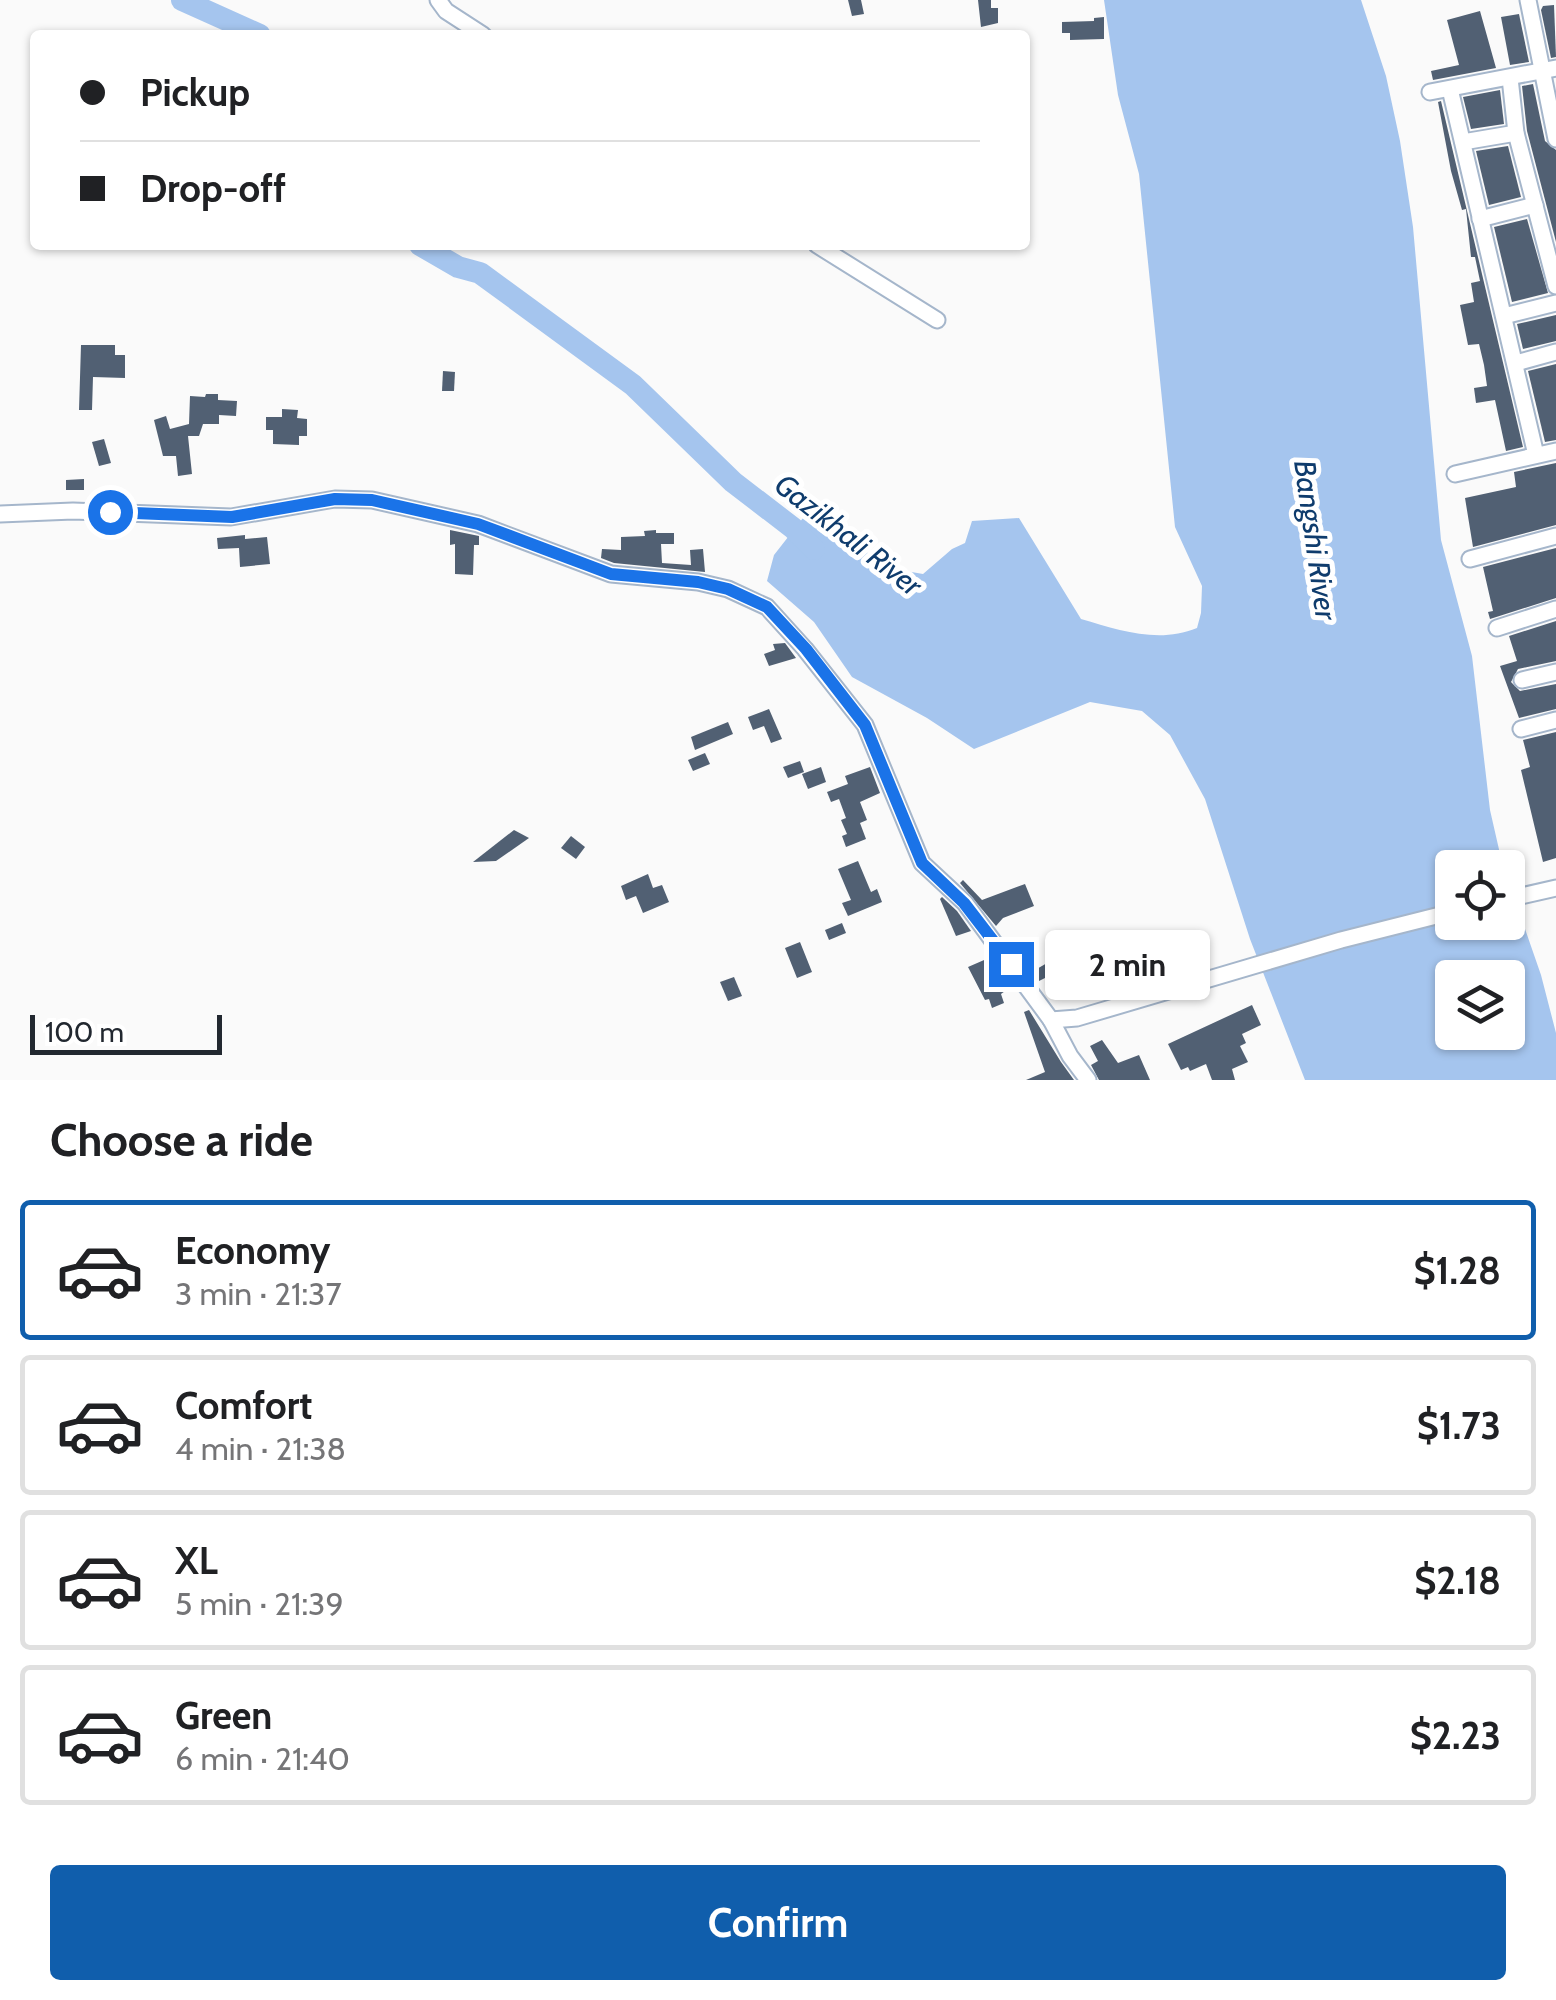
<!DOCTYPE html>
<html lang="en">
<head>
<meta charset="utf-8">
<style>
	body { margin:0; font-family:Cabin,sans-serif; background:#f2f2f2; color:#202124; height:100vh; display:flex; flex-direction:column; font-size:38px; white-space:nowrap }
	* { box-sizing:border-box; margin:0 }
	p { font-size:32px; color:#757577 }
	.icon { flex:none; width:55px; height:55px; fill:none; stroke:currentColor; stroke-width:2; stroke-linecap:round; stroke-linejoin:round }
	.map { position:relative; height:1080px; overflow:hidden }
	.drawer { display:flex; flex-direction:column; background:#fff; flex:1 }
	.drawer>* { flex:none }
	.banner { position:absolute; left:30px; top:30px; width:1000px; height:220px; border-radius:10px; box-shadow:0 2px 8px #0004; display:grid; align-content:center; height:220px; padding:0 50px; background:#fff }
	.fabs { position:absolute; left:1435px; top:850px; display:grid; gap:20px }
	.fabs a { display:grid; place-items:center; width:90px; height:90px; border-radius:10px; background:#fff; box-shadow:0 2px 8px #0004; font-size:50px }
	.scale { position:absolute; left:30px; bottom:25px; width:192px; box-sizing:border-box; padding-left:10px; border:5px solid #222830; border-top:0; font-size:28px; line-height:35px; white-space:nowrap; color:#222830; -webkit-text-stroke:8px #fff; paint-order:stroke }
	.end { position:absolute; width:45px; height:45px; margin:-22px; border:12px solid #1a73e8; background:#fff; box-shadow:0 0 0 5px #fff }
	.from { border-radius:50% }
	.bubble { position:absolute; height:70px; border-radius:10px; background:#fff; box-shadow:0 2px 8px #0004; font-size:32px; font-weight:700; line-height:70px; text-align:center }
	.banner b { display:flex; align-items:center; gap:35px; height:95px; font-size:38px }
	.banner b+b { border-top:2px solid #e0e0e0 }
	.banner i { width:25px; height:25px; background:#202124 }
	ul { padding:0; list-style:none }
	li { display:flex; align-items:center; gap:30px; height:140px; margin:0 20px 15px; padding:0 30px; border:5px solid #e0e0e0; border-radius:10px }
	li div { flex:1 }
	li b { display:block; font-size:38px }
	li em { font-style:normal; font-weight:700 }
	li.on { border-color:#105eac }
	li>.icon { width:90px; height:90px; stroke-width:1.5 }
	h2 { padding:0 50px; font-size:45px; line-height:120px }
	.primary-button { display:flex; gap:20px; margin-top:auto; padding:20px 50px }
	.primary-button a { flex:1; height:115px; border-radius:10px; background:#105eac; color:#fff; font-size:40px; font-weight:700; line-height:115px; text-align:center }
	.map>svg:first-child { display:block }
	.water { fill:#a5c5ee; fill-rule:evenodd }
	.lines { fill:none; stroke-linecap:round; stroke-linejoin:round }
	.river { stroke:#a5c5ee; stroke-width:22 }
	.building { fill:#516073 }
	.minor-casing { stroke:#a5b6cb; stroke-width:19 }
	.minor { stroke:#fff; stroke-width:15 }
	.route { stroke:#1a73e8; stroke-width:12 }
	.labels { text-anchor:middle; stroke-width:10; stroke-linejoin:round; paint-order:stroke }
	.water-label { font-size:30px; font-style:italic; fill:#0f3c6d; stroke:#fff }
</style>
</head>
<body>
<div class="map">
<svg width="1556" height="1080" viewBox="0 0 1556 1080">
	<rect width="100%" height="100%" fill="#fafafa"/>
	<path class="water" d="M1104 0H1361L1386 76 1400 141 1413 227 1441 540 1472 656 1490 810 1503 867 1452 868V922H1508V880L1541 975 1556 1033V1080H1305L1250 939 1205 799 1170 735 1142 711 1090 702 974 749 927 718 852 677 814 622 767 581 774 555 803 518 900 570 923 574 952 549 965 543 972 521 1019 518 1081 619C1119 630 1158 644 1197 628L1201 613 1202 586 1175 527 1139 174 1118 95ZM1452 978H1508V1032H1452Z"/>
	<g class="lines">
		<g class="river">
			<polyline points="182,0 260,35"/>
			<polyline points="420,245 458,267 480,273 633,385 733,482 793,528 814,549"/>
		</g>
	</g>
	<g class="building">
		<polygon points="848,0 861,0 864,14 852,16"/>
		<polygon points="978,0 991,0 991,8 998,8 998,23 981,27"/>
		<polygon points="1554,5 1556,57 1551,58 1541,10 1543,6"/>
		<polygon points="1480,11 1496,68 1433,80 1431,71 1459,65 1447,20"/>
		<polygon points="1519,14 1529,62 1510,65 1501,17"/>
		<polygon points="1104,17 1104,39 1070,40 1070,33 1062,33 1062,22 1094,21 1094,18"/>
		<polygon points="1533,84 1545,141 1556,150 1556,242 1527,131 1522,86"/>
		<polygon points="1500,90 1504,124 1471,129 1463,97"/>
		<polygon points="1441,101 1523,447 1506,451 1495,400 1476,403 1474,388 1487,386 1484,365 1479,344 1468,345 1460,305 1474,302 1471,283 1480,281 1475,257 1471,257 1466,209 1462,210 1451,171 1438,102"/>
		<polygon points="1508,146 1521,197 1489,205 1476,151"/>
		<polygon points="1527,219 1548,293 1512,302 1494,227"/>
		<polygon points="1556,315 1556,341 1523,349 1517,324"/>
		<polygon points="81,345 115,345 115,355 125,355 125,378 93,377 92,410 79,410"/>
		<polygon points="1556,364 1556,440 1545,442 1528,371"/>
		<polygon points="443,371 455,372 454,391 442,391"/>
		<polygon points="206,394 218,394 218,400 237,401 236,416 219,415 219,424 203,424 199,436 188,436 192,474 178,476 176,456 163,456 154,420 166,416 170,429 189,424 190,396 205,397"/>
		<polygon points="282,409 298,410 297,418 307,419 307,436 299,436 299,445 273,444 273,430 266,430 266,417 282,417"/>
		<polygon points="104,439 111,463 99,466 92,442"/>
		<polygon points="1556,463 1556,525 1473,547 1465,498 1516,487 1514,472"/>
		<polygon points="84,479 84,490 66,490 66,480"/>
		<polygon points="450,530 479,536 479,545 474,545 473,575 455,574 455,544 450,545"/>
		<polygon points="656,530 656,533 674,533 674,544 661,544 662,563 691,565 690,550 703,549 705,572 614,563 601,558 602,549 621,550 621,537 645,536 644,531"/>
		<polygon points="245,535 245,539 267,537 270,564 240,567 239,548 218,549 217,538"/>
		<polygon points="1556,548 1556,598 1490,619 1488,612 1493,611 1483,567"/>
		<polygon points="1556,621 1556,661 1518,669 1511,682 1520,691 1556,684 1556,709 1519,718 1500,666 1517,661 1509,636"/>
		<polygon points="785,643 796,658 769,666 764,654 775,650 773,644"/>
		<polygon points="769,709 782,739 771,743 764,726 753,730 748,717"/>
		<polygon points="728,722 733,734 695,750 691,737"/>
		<polygon points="1556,732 1556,858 1543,862 1521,770 1530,767 1523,740"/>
		<polygon points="705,753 710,764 693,771 688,760"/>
		<polygon points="800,761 804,772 788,778 783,767"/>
		<polygon points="821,767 826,782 808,789 802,774"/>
		<polygon points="870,767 880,793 860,802 867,820 860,823 866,839 846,847 842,836 847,834 841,820 846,818 839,799 831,802 827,792 848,784 845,776"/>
		<polygon points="514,830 529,838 496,861 473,862"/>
		<polygon points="571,836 585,847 576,859 561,848"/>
		<polygon points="858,861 871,892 877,889 882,902 848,916 842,903 851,900 838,869"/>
		<polygon points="648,874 653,888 662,885 669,902 643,913 636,896 626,900 621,886"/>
		<polygon points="963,880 982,900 1025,884 1034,906 1003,918 996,926 960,883"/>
		<polygon points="942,897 957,911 971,931 956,936 940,899"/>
		<polygon points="842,923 846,933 829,940 825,930"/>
		<polygon points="800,942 812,972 797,978 785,948"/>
		<polygon points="991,957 1012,986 1001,994 1004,1003 992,1008 989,999 985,1000 968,967"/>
		<polygon points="1047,963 1053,974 1037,982 1030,973"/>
		<polygon points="734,977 742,996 728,1001 720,982"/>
		<polygon points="1252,1005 1261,1025 1242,1034 1246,1043 1240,1046 1248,1062 1232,1069 1235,1080 1212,1080 1206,1064 1190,1071 1188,1067 1181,1070 1168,1044"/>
		<polygon points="1029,1010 1061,1062 1074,1080 1026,1080 1045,1072 1024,1012"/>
		<polygon points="1102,1040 1118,1063 1139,1055 1150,1080 1099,1080 1091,1065 1098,1061 1090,1046"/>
	</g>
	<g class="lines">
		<defs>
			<g id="minor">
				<polyline points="438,0 446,11 483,35"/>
				<polyline points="1528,0 1556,139"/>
				<polyline points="1510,78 1516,133 1556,286"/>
				<polyline points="1450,89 1536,455"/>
				<polyline points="1430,92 1556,68"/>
				<polyline points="1463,142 1516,133"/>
				<polyline points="1480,219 1535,205"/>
				<polyline points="817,245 937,320"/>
				<polyline points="1504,316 1556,303"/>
				<polyline points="1516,363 1556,352"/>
				<polyline points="1455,474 1556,451"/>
				<polyline points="0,514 73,511 231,517 335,499 372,500 478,524 611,574 698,582 728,589 767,607 805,649 865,725 922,863 965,903 1051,1020 1077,1018 1341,940 1452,912"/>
				<polyline points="1470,559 1556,536"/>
				<polyline points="1497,628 1556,609"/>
				<polyline points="1522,680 1556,672"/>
				<polyline points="1521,729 1556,720"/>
				<polyline points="1508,899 1556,888"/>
				<polyline points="1051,1020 1070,1056 1088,1080"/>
			</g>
		</defs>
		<use href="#minor" class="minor-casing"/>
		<use href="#minor" class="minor"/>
	</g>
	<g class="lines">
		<polyline class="route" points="110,512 232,517 335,499 372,500 478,524 611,574 698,582 728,589 767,607 806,649 865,725 922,863 964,903 1011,964"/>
	</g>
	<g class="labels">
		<g class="water-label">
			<text transform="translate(848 535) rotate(38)" y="10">Gazikhali River</text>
			<text transform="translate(1315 540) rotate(82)" y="10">Bangshi River</text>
		</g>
	</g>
</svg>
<div class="fabs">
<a><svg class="icon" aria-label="locate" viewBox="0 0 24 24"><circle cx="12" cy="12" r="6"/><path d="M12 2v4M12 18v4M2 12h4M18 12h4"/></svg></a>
<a><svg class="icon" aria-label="layers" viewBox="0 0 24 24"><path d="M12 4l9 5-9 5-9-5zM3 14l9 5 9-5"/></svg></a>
</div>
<div class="scale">100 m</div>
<i class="end from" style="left:110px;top:512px"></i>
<i class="end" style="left:1011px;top:964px"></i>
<div class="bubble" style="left:1045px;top:930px;width:165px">2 min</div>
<div class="banner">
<b><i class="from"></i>Pickup</b>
<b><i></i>Drop-off</b>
</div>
</div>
<section class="drawer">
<h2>Choose a ride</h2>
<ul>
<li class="on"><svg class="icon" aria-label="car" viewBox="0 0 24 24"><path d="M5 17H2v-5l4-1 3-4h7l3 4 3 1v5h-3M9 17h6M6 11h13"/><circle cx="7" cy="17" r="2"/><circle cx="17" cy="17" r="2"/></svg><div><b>Economy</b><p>3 min · 21:37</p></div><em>$1.28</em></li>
<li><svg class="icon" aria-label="car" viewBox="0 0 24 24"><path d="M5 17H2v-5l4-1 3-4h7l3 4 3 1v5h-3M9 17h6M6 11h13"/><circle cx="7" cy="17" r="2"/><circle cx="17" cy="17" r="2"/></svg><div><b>Comfort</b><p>4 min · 21:38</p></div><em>$1.73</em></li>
<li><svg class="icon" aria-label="car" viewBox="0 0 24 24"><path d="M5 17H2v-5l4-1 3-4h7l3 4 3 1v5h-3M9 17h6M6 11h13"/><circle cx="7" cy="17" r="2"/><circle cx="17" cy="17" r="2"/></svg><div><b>XL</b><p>5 min · 21:39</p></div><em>$2.18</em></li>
<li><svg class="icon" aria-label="car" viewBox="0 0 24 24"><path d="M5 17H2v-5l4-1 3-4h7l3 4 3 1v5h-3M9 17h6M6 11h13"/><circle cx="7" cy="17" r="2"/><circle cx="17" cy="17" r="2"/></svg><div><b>Green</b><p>6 min · 21:40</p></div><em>$2.23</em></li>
</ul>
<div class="primary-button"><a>Confirm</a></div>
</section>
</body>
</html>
